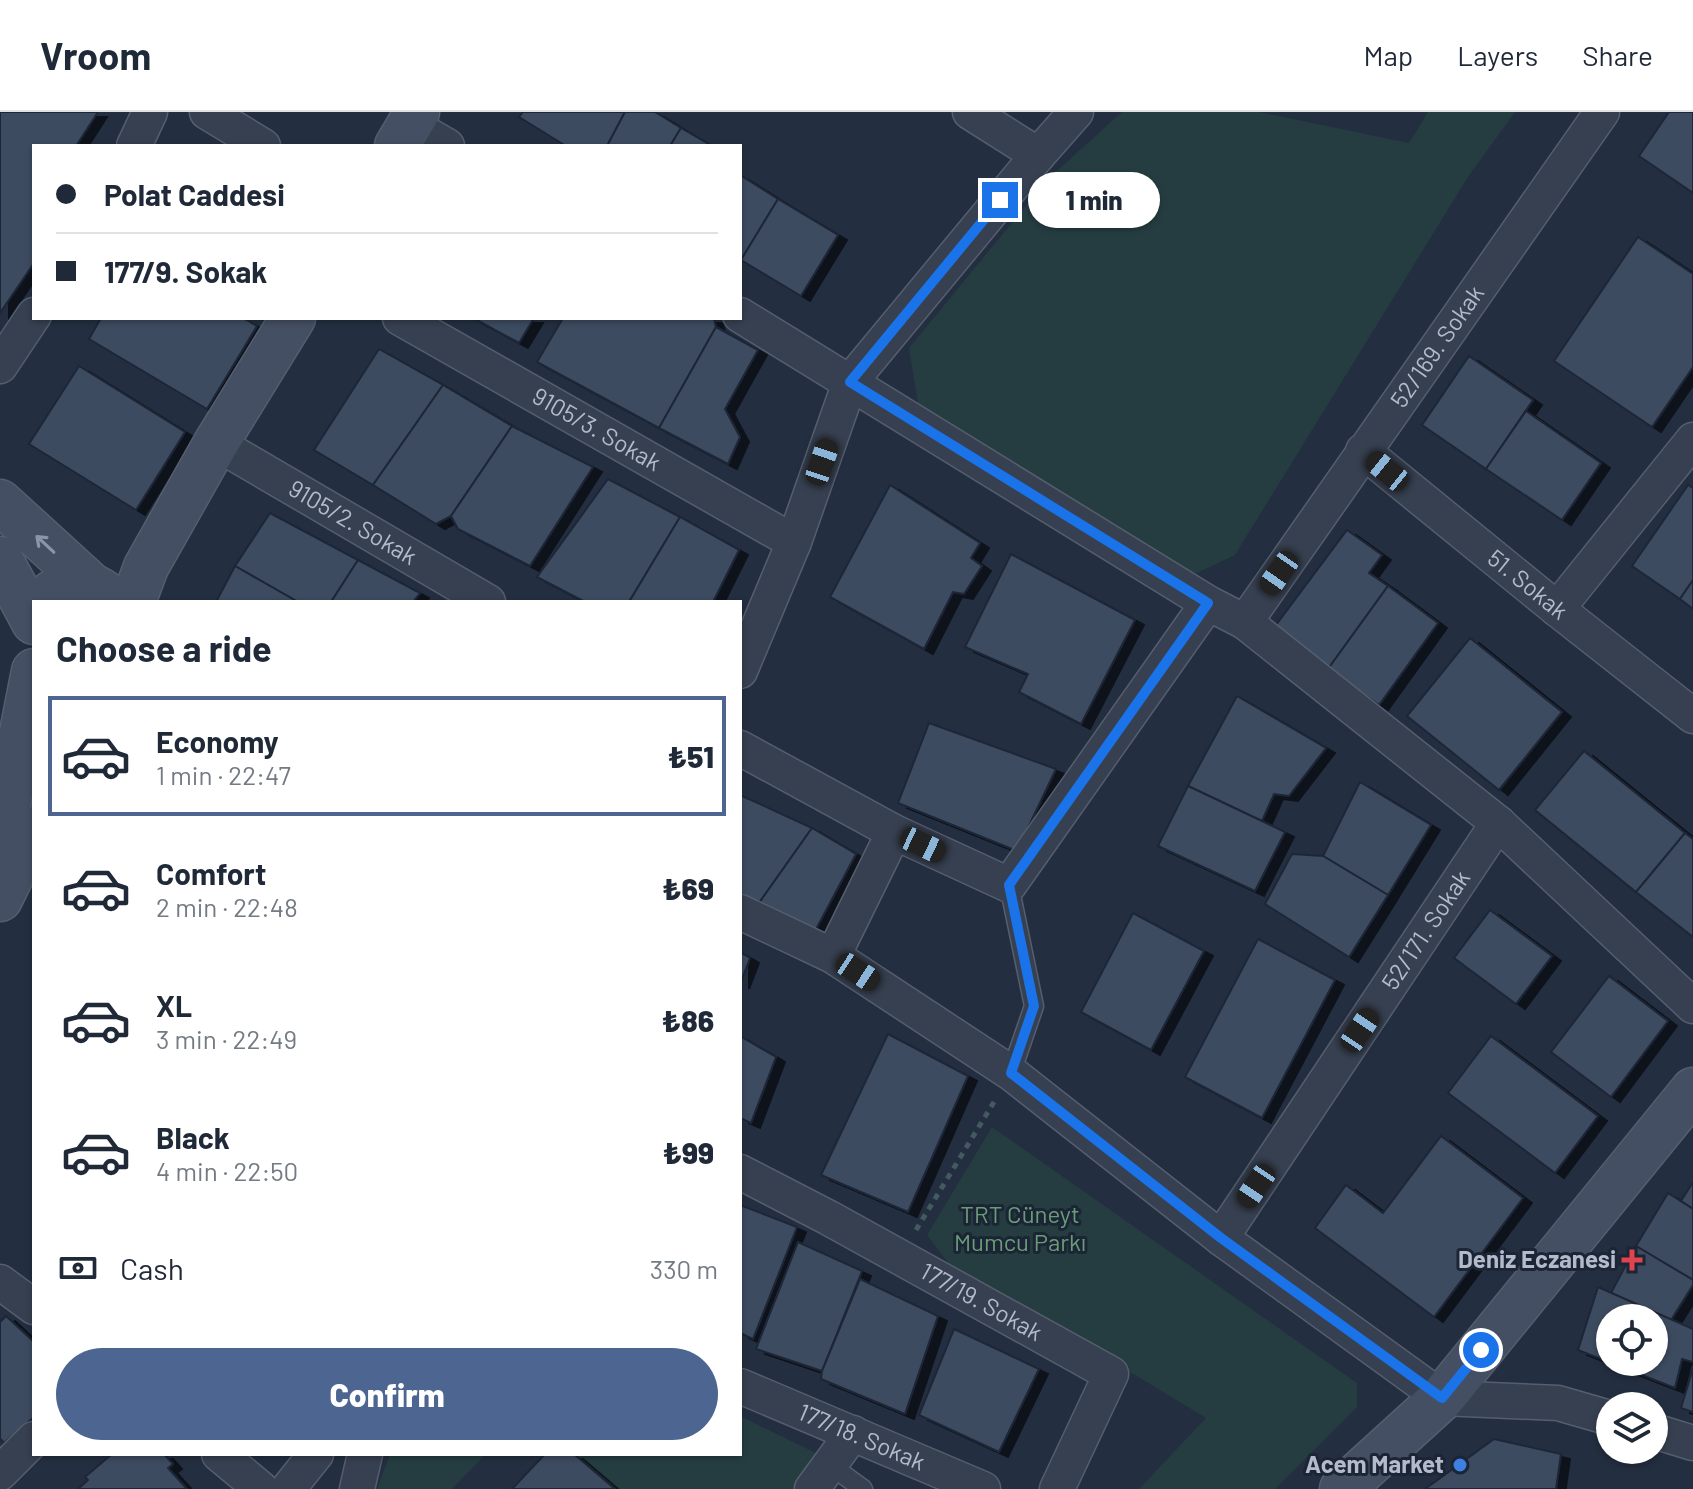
<!DOCTYPE html>
<html lang="en">
<head>
<meta charset="utf-8">
<style>
	body { margin:0; font-family:Barlow,sans-serif; background:#f6f6f7; color:#1f2937; height:100vh; display:flex; flex-direction:column; font-size:30px; white-space:nowrap }
	* { box-sizing:border-box; margin:0 }
	p { font-size:26px; color:#747a83 }
	.icon { flex:none; width:44px; height:44px; fill:none; stroke:currentColor; stroke-width:2; stroke-linecap:round; stroke-linejoin:round }
	.map { position:relative; flex:1; overflow:hidden }
	.side { position:absolute; left:32px; top:488px; width:710px; height:856px; display:flex; flex-direction:column; background:#fff; border-radius:0px; box-shadow:0 2px 6px #0004 }
	.side>* { flex:none }
	.banner { position:absolute; left:32px; top:32px; width:710px; height:176px; border-radius:0px; box-shadow:0 2px 6px #0004; display:grid; align-content:center; height:176px; padding:0 24px; background:#fff }
	.controls { position:absolute; left:1596px; top:1192px; display:grid; gap:16px }
	.controls a { display:grid; place-items:center; width:72px; height:72px; border-radius:50%; background:#fff; box-shadow:0 2px 6px #0004; font-size:40px }
	.end { position:absolute; width:36px; height:36px; margin:-18px; border:10px solid #1a73e8; background:#fff; box-shadow:0 0 0 4px #fff }
	.from { border-radius:50% }
	.bubble { position:absolute; height:56px; border-radius:28px; background:#fff; box-shadow:0 2px 6px #0004; font-size:26px; font-weight:800; line-height:56px; text-align:center }
	.car { position:absolute; width:24px; height:48px; margin:-24px -12px; border-radius:10px; box-shadow:0 0 6px 2px #0007; background:linear-gradient(#222 24%,#8ab4d8 0 40%,#222 0 76%,#8ab4d8 0 86%,#222 0) }
	.banner b { display:flex; align-items:center; gap:28px; height:76px; font-size:30px }
	.banner b+b { border-top:2px solid #e0e1e3 }
	.banner i { width:20px; height:20px; background:#1f2937 }
	ul { padding:0; list-style:none }
	li { display:flex; align-items:center; gap:24px; height:120px; margin:0 16px 12px; padding:0 8px; border:4px solid transparent; border-radius:0px }
	li div { flex:1 }
	li b { display:block; font-size:30px }
	li em { font-style:normal; font-weight:800 }
	li.on { border-color:#4c6591 }
	li>.icon { width:72px; height:72px; stroke-width:1.5 }
	h2 { padding:0 24px; font-size:36px; line-height:96px }
	.pay { display:flex; align-items:center; gap:20px; height:88px; padding:0 24px; font-size:30px }
	.pay p { margin-inline-start:auto }
	.primary-button { display:flex; gap:16px; margin-top:auto; padding:16px 24px }
	.primary-button a { flex:1; height:92px; border-radius:48px; background:#4c6591; color:#fff; font-size:32px; font-weight:800; line-height:92px; text-align:center }
	header { display:flex; align-items:center; gap:48px; box-sizing:border-box; height:112px; padding:0 40px; background:#fff; border-bottom:2px solid #e0e1e3 }
	header strong { font-size:38px }
	nav { display:flex; gap:44px; margin-inline-start:auto; font-size:28px }
	.map>svg:first-child { display:block }
	.green { fill:#253d41 }
	.building { fill:#3e4b60; stroke:#1e2737; stroke-width:2; fill-rule:evenodd; filter:url(#shadow) }
	.lines { fill:none; stroke-linecap:round; stroke-linejoin:round }
	.lane-casing { stroke:#555e6e; stroke-width:21 }
	.street-casing { stroke:#555e6e; stroke-width:37 }
	.secondary-casing { stroke:#555e6e; stroke-width:47 }
	.path { stroke:#435a5e; stroke-width:5; stroke-dasharray:6 6; stroke-linecap:butt }
	.lane { stroke:#374050; stroke-width:18 }
	.street { stroke:#374050; stroke-width:34 }
	.secondary { stroke:#454f63; stroke-width:44 }
	.oneway { stroke:#8c95a7 }
	.route { stroke:#1a73e8; stroke-width:10 }
	.health-dot { fill:#e0444e; stroke:#1c2535; stroke-width:3 }
	.shop-dot { fill:#3f7fe0; stroke:#1c2535; stroke-width:3 }
	.labels { text-anchor:middle; stroke-width:6; stroke-linejoin:round; paint-order:stroke }
	.street-label { font-size:24px; fill:#b3bbcb; stroke:#1c2535 }
	.park-label { font-size:24px; fill:#699d77; stroke:#1c2535 }
	.poi-label { font-size:24px; font-weight:bold; fill:#b3bbcb; stroke:#1c2535; text-anchor:end }
</style>
</head>
<body>
<header>
<strong>Vroom</strong>
<nav><a>Map</a><a>Layers</a><a>Share</a></nav>
</header>
<div class="map">
<svg width="1693" height="1377" viewBox="0 0 1693 1377">
	<defs>
		<filter id="shadow"><feDropShadow dx="9" dy="5" stdDeviation="0" flood-color="#0009"/></filter>
	</defs>
	<rect width="100%" height="100%" fill="#232e40"/>
	<g class="green">
		<polygon points="1122,0 1259,0 1409,31 1428,0 1515,0 1468,65 1235,443 1195,462 919,297 909,236 1048,67"/>
		<polygon points="992,1015 1357,1271 1357,1295 1275,1377 1139,1377 1206,1306 1107,1246 953,1157 927,1123"/>
		<polygon points="740,1304 818,1342 793,1377 609,1377 569,1342 740,1342"/>
		<polygon points="390,1342 486,1342 452,1377 377,1377"/>
	</g>
	<g class="building">
		<polygon points="0,0 98,0 76,34 34,34 34,151 0,201"/>
		<polygon points="523,0 625,0 607,34 566,34 519,5"/>
		<polygon points="625,0 655,0 681,16 670,34 607,34"/>
		<polygon points="1669,0 1693,0 1693,81 1639,44"/>
		<polygon points="681,16 712,34 670,34"/>
		<polygon points="740,63 778,87 741,148 740,148"/>
		<polygon points="778,87 838,123 801,184 741,148"/>
		<polygon points="1638,125 1693,162 1693,255 1652,315 1554,249"/>
		<polygon points="101,206 243,206 257,214 207,297 89,227"/>
		<polygon points="473,206 534,206 519,231"/>
		<polygon points="563,206 712,206 714,207 716,215 659,316 537,250"/>
		<polygon points="716,215 758,238 725,297 740,325 728,352 659,316"/>
		<polygon points="379,237 443,273 373,373 314,338"/>
		<polygon points="1469,244 1533,288 1486,357 1422,313"/>
		<polygon points="79,254 185,320 136,398 29,332"/>
		<polygon points="443,273 512,314 451,404 436,412 373,373"/>
		<polygon points="1526,299 1601,351 1562,408 1486,357"/>
		<polygon points="512,314 593,355 530,454 458,417 451,404"/>
		<polygon points="608,367 680,405 629,490 585,490 537,465"/>
		<polygon points="890,373 980,431 971,446 982,454 964,482 953,480 924,537 830,485"/>
		<polygon points="1688,373 1693,376 1693,468 1680,487 1632,454"/>
		<polygon points="270,401 358,448 331,490 298,490 235,454"/>
		<polygon points="680,405 739,438 713,490 629,490"/>
		<polygon points="1347,418 1382,443 1369,461 1388,474 1328,557 1273,517"/>
		<polygon points="1011,442 1135,508 1081,612 1019,580 1028,562 965,535"/>
		<polygon points="358,448 420,481 413,490 331,490"/>
		<polygon points="235,454 298,490 216,490"/>
		<polygon points="1693,468 1693,497 1680,487"/>
		<polygon points="1388,474 1438,511 1379,593 1328,557"/>
		<polygon points="1470,526 1562,600 1499,678 1407,604"/>
		<polygon points="1237,584 1326,636 1289,684 1274,682 1262,709 1188,674"/>
		<polygon points="929,611 1056,657 1017,739 898,691"/>
		<polygon points="1584,639 1685,721 1636,780 1535,698"/>
		<polygon points="1360,670 1431,713 1388,783 1323,744"/>
		<polygon points="1188,674 1285,720 1255,779 1158,734"/>
		<polygon points="740,683 812,716 759,791 740,782"/>
		<polygon points="812,716 856,742 814,821 759,791"/>
		<polygon points="1685,721 1693,727 1693,825 1636,780"/>
		<polygon points="1292,742 1323,744 1388,783 1349,845 1265,792"/>
		<polygon points="1490,798 1552,844 1516,892 1454,846"/>
		<polygon points="1133,801 1204,839 1151,938 1081,900"/>
		<polygon points="1258,827 1335,868 1262,1006 1185,965"/>
		<polygon points="740,840 750,846 740,872"/>
		<polygon points="1609,864 1668,909 1611,985 1551,940"/>
		<polygon points="888,922 968,964 908,1100 821,1063"/>
		<polygon points="740,924 776,945 751,1011 740,1006"/>
		<polygon points="1491,924 1598,1004 1555,1061 1448,981"/>
		<polygon points="1441,1024 1523,1086 1434,1205 1315,1116 1346,1073 1383,1101"/>
		<polygon points="1693,1070 1693,1097 1681,1089"/>
		<polygon points="1668,1081 1693,1097 1693,1168 1636,1134"/>
		<polygon points="740,1093 797,1115 753,1227 740,1221"/>
		<polygon points="798,1130 862,1159 822,1259 756,1237"/>
		<polygon points="1636,1134 1693,1168 1693,1173 1671,1208 1611,1181"/>
		<polygon points="860,1167 938,1204 905,1302 821,1267 822,1259"/>
		<path d="M1598 1175 1693 1217V1250L1682 1247 1675 1276 1578 1238ZM1610 1206H1654V1250H1610Z"/>
		<polygon points="6,1204 34,1230 34,1305 4,1331 0,1326 0,1210"/>
		<polygon points="954,1217 1039,1257 999,1340 919,1303"/>
		<polygon points="1693,1256 1693,1300 1681,1296"/>
		<polygon points="1494,1327 1561,1342 1556,1377 1425,1377"/>
		<polygon points="112,1342 164,1342 173,1352 168,1356 187,1377 78,1377 88,1368 85,1365"/>
		<polygon points="545,1342 574,1342 615,1377 512,1377"/>
	</g>
	<g class="lines">
		<defs>
			<g id="lane">
				<polyline points="1009,773 1034,894 1011,961"/>
				<polyline points="830,1353 863,1377"/>
			</g>
			<g id="street">
				<polyline points="207,0 263,34"/>
				<polyline points="970,0 1038,43"/>
				<polyline points="409,12 447,34"/>
				<polyline points="134,34 150,0"/>
				<polyline points="740,203 1208,491 1245,510 1498,711 1693,894"/>
				<path id="s1" d="M400 206 794 430"/>
				<polyline points="0,254 34,203"/>
				<path id="s2" d="M216 331 488 490"/>
				<path id="s3" d="M1363 339 1557 497 1693 604"/>
				<polyline points="1557,497 1693,328"/>
				<path id="s4" d="M1245 510 1602 0"/>
				<polyline points="740,559 794,430 850,270 1038,43 1076,0"/>
				<polyline points="740,636 894,720 1009,773 1208,491"/>
				<polyline points="740,800 833,844 1011,961 1221,1126 1442,1286 1558,1291 1610,1306"/>
				<polyline points="833,844 894,720"/>
				<path id="s5" d="M740 1060 829 1106 1111 1262 1057 1377"/>
				<path id="s6" d="M1221 1126 1498 711"/>
				<polyline points="0,1170 34,1195"/>
				<path id="s7" d="M740 1274 983 1377"/>
				<polyline points="1654,1319 1693,1331"/>
				<polyline points="219,1342 261,1377"/>
				<polyline points="0,1361 34,1327"/>
				<polyline points="288,1377 316,1342"/>
				<polyline points="357,1377 365,1342"/>
				<polyline points="812,1377 853,1321"/>
			</g>
			<g id="secondary">
				<polyline points="397,34 417,0"/>
				<polyline points="0,390 91,473"/>
				<polyline points="0,447 34,510"/>
				<path d="M42 490C60 470 86 466 107 483"/>
				<polyline points="133,490 146,455 216,331 293,206"/>
				<polyline points="0,733 34,559"/>
				<polyline points="0,787 34,717"/>
				<polyline points="1342,1377 1442,1286 1693,978"/>
			</g>
		</defs>
		<use href="#lane" class="lane-casing"/>
		<use href="#street" class="street-casing"/>
		<use href="#secondary" class="secondary-casing"/>
		<polyline class="path" points="916,1118 994,990"/>
		<use href="#lane" class="lane"/>
		<use href="#street" class="street"/>
		<use href="#secondary" class="secondary"/>
	</g>
	<defs><path id="oneway-shaft" d="M-6 0H5M1.5-3L5.5 0L1.5 3" fill="none" stroke-width="1.6" stroke-linecap="round" stroke-linejoin="round" transform="scale(2)"/></defs>
	<use class="oneway" href="#oneway-shaft" transform="translate(45 432) rotate(-137)"/>
	<g class="lines">
		<polyline class="route" points="1000,88 850,270 1208,491 1009,773 1034,894 1011,961 1221,1126 1442,1286 1481,1238"/>
	</g>
	<path class="health-dot" d="M1628 1136h8v8h8v8h-8v8h-8v-8h-8v-8h8z"/>
	<circle class="shop-dot" cx="1460" cy="1353" r="8"/>
	<g class="labels">
		<g class="street-label">
			<text dy="8" stroke="none"><textPath href="#s4" startOffset="336">52/169. Sokak</textPath></text>
			<text dy="8" stroke="none"><textPath href="#s1" startOffset="226">9105/3. Sokak</textPath></text>
			<text dy="8" stroke="none"><textPath href="#s2" startOffset="158">9105/2. Sokak</textPath></text>
			<text dy="8" stroke="none"><textPath href="#s3" startOffset="212">51. Sokak</textPath></text>
			<text dy="8" stroke="none"><textPath href="#s6" startOffset="370">52/171. Sokak</textPath></text>
			<text dy="8" stroke="none"><textPath href="#s5" startOffset="274">177/19. Sokak</textPath></text>
			<text dy="8" stroke="none"><textPath href="#s7" startOffset="132">177/18. Sokak</textPath></text>
		</g>
		<g class="park-label">
			<text x="1020" y="1111">TRT Cüneyt<tspan x="1020" dy="28">Mumcu Parkı</tspan></text>
		</g>
		<g class="poi-label">
			<text x="1616" y="1156">Deniz Eczanesi</text>
			<text x="1444" y="1361">Acem Market</text>
		</g>
	</g>
</svg>
<div class="controls">
<a><svg class="icon" aria-label="locate" viewBox="0 0 24 24"><circle cx="12" cy="12" r="6"/><path d="M12 2v4M12 18v4M2 12h4M18 12h4"/></svg></a>
<a><svg class="icon" aria-label="layers" viewBox="0 0 24 24"><path d="M12 4l9 5-9 5-9-5zM3 14l9 5 9-5"/></svg></a>
</div>
<i class="end from" style="left:1481px;top:1238px"></i>
<i class="end" style="left:1000px;top:88px"></i>
<div class="bubble" style="left:1028px;top:60px;width:132px">1 min</div>
<i class="car" style="left:822px;top:350px;rotate:19deg"></i>
<i class="car" style="left:1387px;top:359px;rotate:309deg"></i>
<i class="car" style="left:1279px;top:461px;rotate:215deg"></i>
<i class="car" style="left:923px;top:733px;rotate:115deg"></i>
<i class="car" style="left:858px;top:860px;rotate:123deg"></i>
<i class="car" style="left:1360px;top:918px;rotate:34deg"></i>
<i class="car" style="left:1256px;top:1074px;rotate:214deg"></i>
<div class="banner">
<b><i class="from"></i>Polat Caddesi</b>
<b><i></i>177/9. Sokak</b>
</div>
<section class="side">
<h2>Choose a ride</h2>
<ul>
<li class="on"><svg class="icon" aria-label="car" viewBox="0 0 24 24"><path d="M5 17H2v-5l4-1 3-4h7l3 4 3 1v5h-3M9 17h6M6 11h13"/><circle cx="7" cy="17" r="2"/><circle cx="17" cy="17" r="2"/></svg><div><b>Economy</b><p>1 min · 22:47</p></div><em>₺51</em></li>
<li><svg class="icon" aria-label="car" viewBox="0 0 24 24"><path d="M5 17H2v-5l4-1 3-4h7l3 4 3 1v5h-3M9 17h6M6 11h13"/><circle cx="7" cy="17" r="2"/><circle cx="17" cy="17" r="2"/></svg><div><b>Comfort</b><p>2 min · 22:48</p></div><em>₺69</em></li>
<li><svg class="icon" aria-label="car" viewBox="0 0 24 24"><path d="M5 17H2v-5l4-1 3-4h7l3 4 3 1v5h-3M9 17h6M6 11h13"/><circle cx="7" cy="17" r="2"/><circle cx="17" cy="17" r="2"/></svg><div><b>XL</b><p>3 min · 22:49</p></div><em>₺86</em></li>
<li><svg class="icon" aria-label="car" viewBox="0 0 24 24"><path d="M5 17H2v-5l4-1 3-4h7l3 4 3 1v5h-3M9 17h6M6 11h13"/><circle cx="7" cy="17" r="2"/><circle cx="17" cy="17" r="2"/></svg><div><b>Black</b><p>4 min · 22:50</p></div><em>₺99</em></li>
</ul>
<div class="pay"><svg class="icon" aria-label="cash" viewBox="0 0 24 24"><path d="M3 7h18v10H3z"/><circle cx="12" cy="12" r="2"/></svg>Cash<p>330 m</p></div>
<div class="primary-button"><a>Confirm</a></div>
</section>
</div>
</body>
</html>
